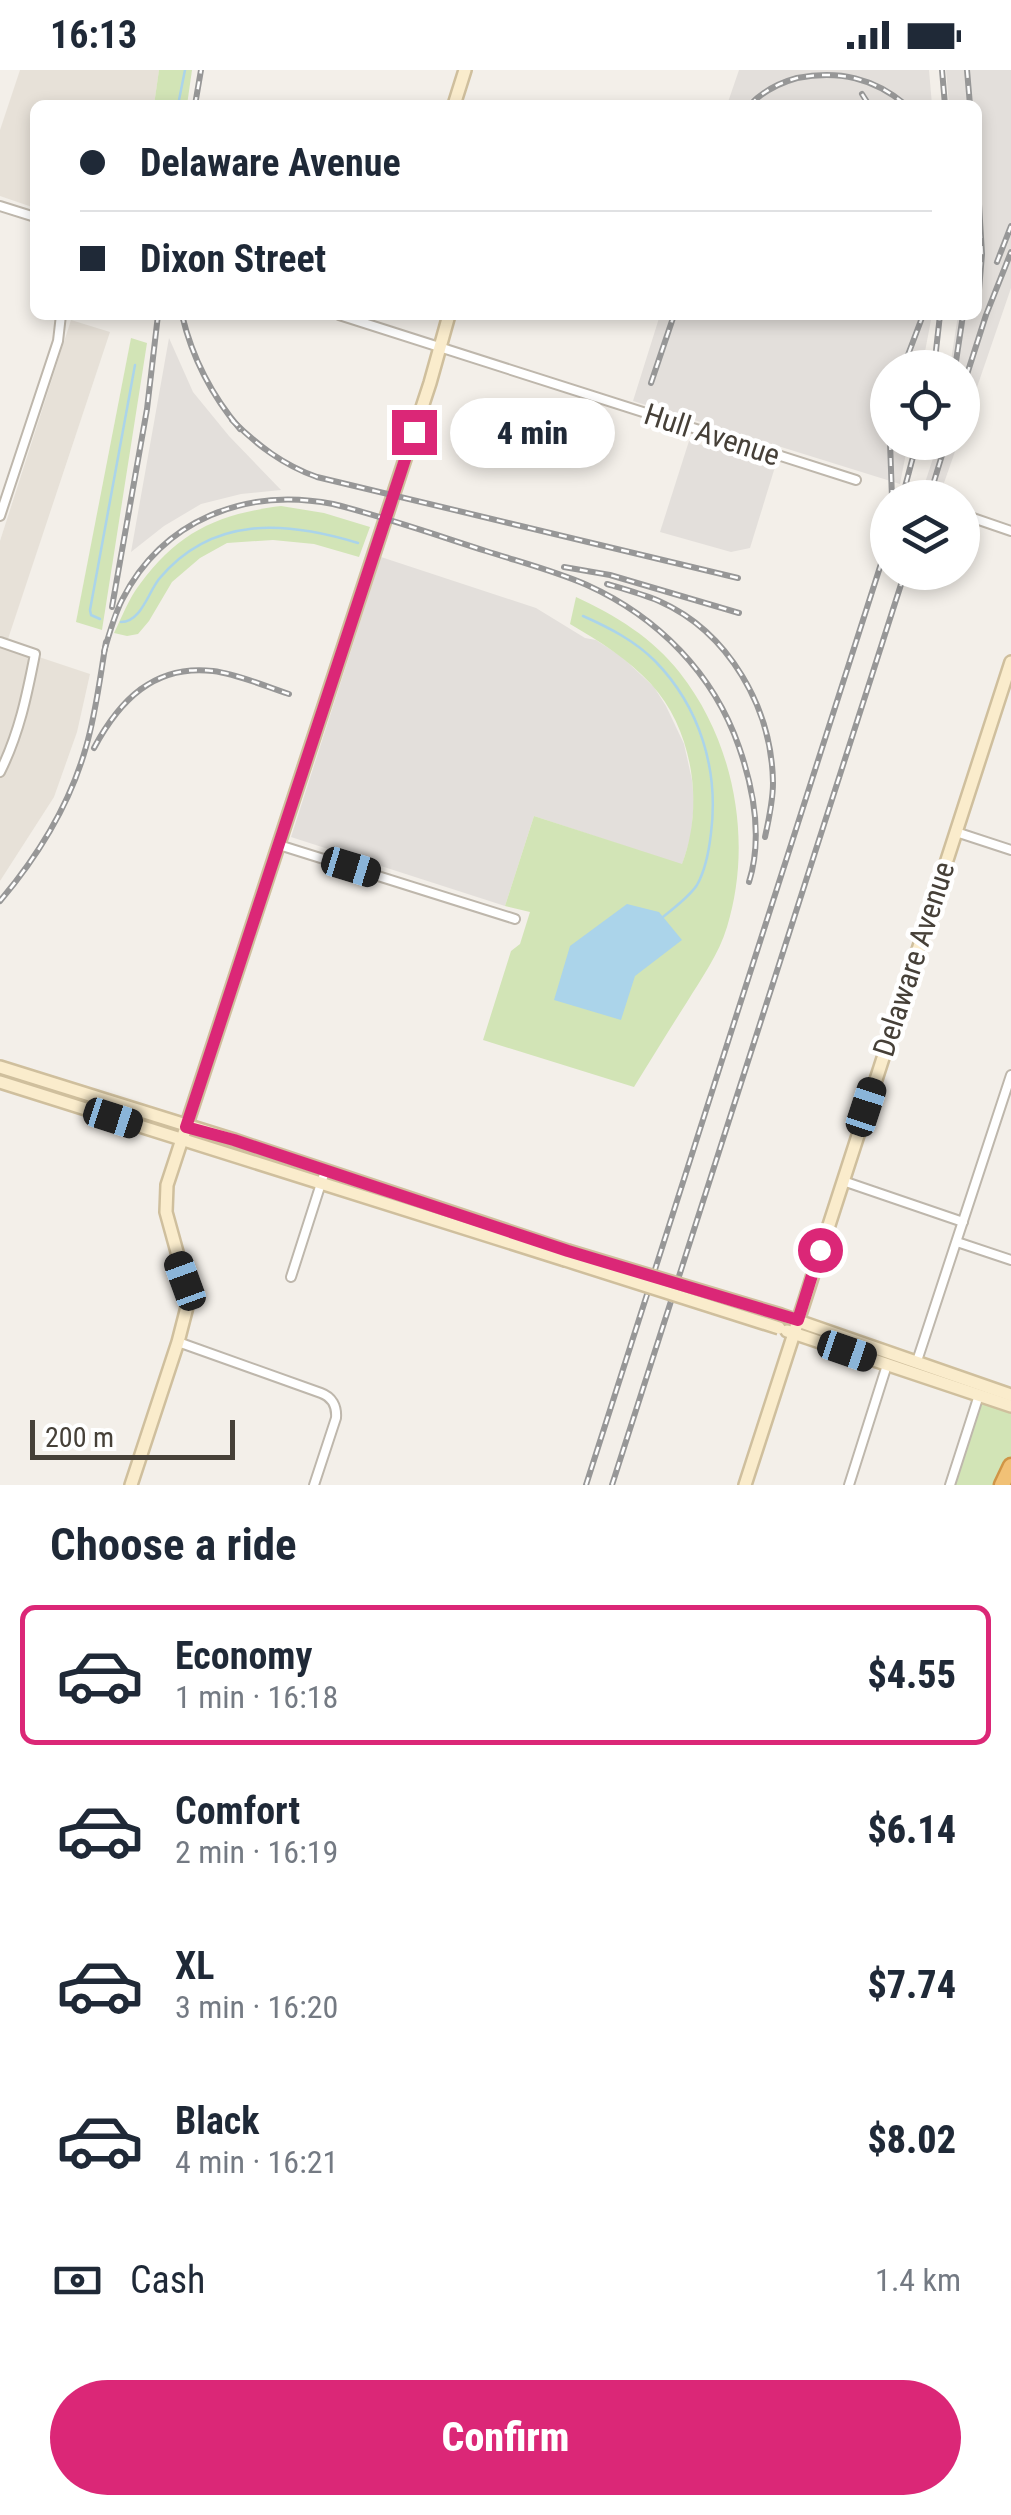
<!DOCTYPE html>
<html lang="en">
<head>
<meta charset="utf-8">
<style>
	body { margin:0; font-family:"Roboto Condensed",sans-serif; background:#f2f2f3; color:#1f2937; height:100vh; display:flex; flex-direction:column; font-size:38px; white-space:nowrap }
	* { box-sizing:border-box; margin:0 }
	p { font-size:32px; color:#747a83 }
	.icon { flex:none; width:55px; height:55px; fill:none; stroke:currentColor; stroke-width:2; stroke-linecap:round; stroke-linejoin:round }
	.map { position:relative; height:1415px; overflow:hidden }
	.panel { display:flex; flex-direction:column; background:#fff; flex:1 }
	.panel>* { flex:none }
	.guide { position:absolute; left:30px; top:30px; width:952px; height:220px; border-radius:15px; box-shadow:0 5px 15px #0003; display:grid; align-content:center; height:220px; padding:0 50px; background:#fff }
	.buttons { position:absolute; left:870px; top:280px; display:grid; gap:20px }
	.buttons a { display:grid; place-items:center; width:110px; height:110px; border-radius:50%; background:#fff; box-shadow:0 5px 15px #0003; font-size:50px }
	.scale { position:absolute; left:30px; bottom:25px; width:205px; box-sizing:border-box; padding-left:10px; border:5px solid #464038; border-top:0; font-size:28px; line-height:35px; white-space:nowrap; color:#464038; -webkit-text-stroke:8px #fff; paint-order:stroke }
	.end { position:absolute; width:45px; height:45px; margin:-22px; border:12px solid #db2777; background:#fff; box-shadow:0 0 0 5px #fff }
	.from { border-radius:50% }
	.bubble { position:absolute; height:70px; border-radius:35px; background:#fff; box-shadow:0 5px 15px #0003; font-size:32px; font-weight:800; line-height:70px; text-align:center }
	.car { position:absolute; width:30px; height:60px; margin:-30px -15px; border-radius:12px; box-shadow:0 0 8px 2px #0007; background:linear-gradient(#222 24%,#8ab4d8 0 40%,#222 0 76%,#8ab4d8 0 86%,#222 0) }
	.guide b { display:flex; align-items:center; gap:35px; height:95px; font-size:38px }
	.guide b+b { border-top:2px solid #e0e1e3 }
	.guide i { width:25px; height:25px; background:#1f2937 }
	ul { padding:0; list-style:none }
	li { display:flex; align-items:center; gap:30px; height:140px; margin:0 20px 15px; padding:0 30px; border:5px solid transparent; border-radius:15px }
	li div { flex:1 }
	li b { display:block; font-size:38px }
	li em { font-style:normal; font-weight:800 }
	li.current { border-color:#db2777 }
	li>.icon { width:90px; height:90px; stroke-width:1.5 }
	h2 { padding:0 50px; font-size:45px; line-height:120px }
	.pay { display:flex; align-items:center; gap:25px; height:110px; padding:0 50px; font-size:38px }
	.pay p { margin-inline-start:auto }
	.cta { display:flex; gap:20px; margin-top:auto; padding:20px 50px }
	.cta a { flex:1; height:115px; border-radius:60px; background:#db2777; color:#fff; font-size:40px; font-weight:800; line-height:115px; text-align:center }
	.status { display:flex; justify-content:space-between; align-items:center; height:70px; padding:0 50px; background:#fff; direction:ltr }
	.status svg { height:28px; fill:currentColor }
	.map>svg:first-child { display:block }
	.residential { fill:#e7e1d8 }
	.industrial { fill:#e3dfdb }
	.green { fill:#d2e4b6 }
	.water { fill:#abd4ea }
	.lines { fill:none; stroke-linecap:round; stroke-linejoin:round }
	.stream { stroke:#abd4ea; stroke-width:2.5 }
	.street-casing { stroke:#beb7ac; stroke-width:12 }
	.secondary-casing { stroke:#cfbf9d; stroke-width:16 }
	.highway-casing { stroke:#d09546; stroke-width:19 }
	.street { stroke:#fff; stroke-width:8 }
	.secondary { stroke:#faeccc; stroke-width:11 }
	.highway { stroke:#f1c176; stroke-width:14 }
	.rail-casing { stroke:#979797; stroke-width:6 }
	.rail { stroke:#fff; stroke-width:2.5; stroke-dasharray:8; stroke-linecap:butt }
	.secondary-bridge-casing { stroke:#cfbf9d; stroke-width:16; stroke-linecap:butt }
	.secondary-bridge { stroke:#faeccc; stroke-width:11 }
	.route { stroke:#db2777; stroke-width:12 }
	.labels { text-anchor:middle; stroke-width:9; stroke-linejoin:round; paint-order:stroke }
	.street-label { font-size:30px; fill:#464038; stroke:#fff }
</style>
</head>
<body>
<div class="status"><b>16:13</b><svg viewBox="0 0 49 12"><path d="M0 12V9h3v3zM5 12V6h3v6zM10 12V3h3v9zM15 12V0h3v12zM26 1h20v11H26zM47 4h2v5h-2z"/></svg></div>
<div class="map">
<svg width="1011" height="1415" viewBox="0 0 1011 1415">
	<rect width="100%" height="100%" fill="#f3efe9"/>
	<g class="residential">
		<polygon points="20,0 159,0 154,35 35,35 35,138 0,126 0,60"/>
		<polygon points="71,250 110,262 8,569 0,566 0,471"/>
		<polygon points="0,574 90,604 77,662 54,727 0,811"/>
	</g>
	<g class="industrial">
		<polygon points="739,0 929,0 932,35 727,35"/>
		<polygon points="946,0 1011,0 1011,218 963,358 962,298 950,297 958,245 978,245 978,35 949,35"/>
		<polygon points="660,245 932,245 922,297 888,298 888,372 908,373 900,414 633,331"/>
		<polygon points="169,268 193,322 229,366 281,420 241,424 201,434 164,456 131,482"/>
		<polygon points="689,371 775,397 750,478 731,482 660,462"/>
		<polygon points="938,373 958,373 939,427 936,428 922,422"/>
		<polygon points="381,487 536,538 585,568 596,570 622,587 654,617 666,636 684,674 692,710 694,732 691,766 682,795 534,746 505,836 291,767"/>
	</g>
	<g class="green">
		<polygon points="159,0 192,0 187,35 154,35"/>
		<polygon points="131,268 147,273 102,560 76,552"/>
		<path d="M281 436 324 443 370 457 359 487 314 474 273 470 227 473 200 488 172 512 149 551 138 564 127 566 114 563C122 547 129 528 140 514 178 462 218 444 281 436Z"/>
		<path d="M576 527C615 545 653 568 680 603 735 673 753 773 727 857 719 884 701 909 687 932 669 960 652 988 634 1017L483 970 511 881 520 874 530 842 505 836 534 746 682 794C704 737 694 661 651 614 628 589 599 571 570 554Z"/>
		<polygon points="984,1332 1011,1340 1011,1390 998,1415 954,1415 980,1335"/>
	</g>
	<polygon class="water" points="627,834 659,842 682,870 635,906 621,950 554,930 570,876"/>
	<g class="lines">
		<g class="stream">
			<polyline points="178,35 185,0"/>
			<path d="M583 546C610 558 635 571 655 591 700 637 719 700 711 763 709 781 706 799 697 815 689 827 675 837 663 847"/>
			<polyline points="100,549 91,545 90,540 135,295"/>
			<path d="M121 552C141 552 148 523 159 509 212 445 286 451 358 473"/>
		</g>
		<defs>
			<g id="street">
				<polyline points="0,136 35,147"/>
				<polyline points="339,245 856,410"/>
				<polyline points="0,446 58,271 61,245"/>
				<polyline points="963,456 973,448 1011,461"/>
				<path d="M0 572 35 584C27 625 19 664 0 702"/>
				<polyline points="956,762 1011,780"/>
				<polyline points="279,775 515,849"/>
				<polyline points="843,1111 963,1152"/>
				<polyline points="957,1172 1011,1190"/>
				<polyline points="291,1207 325,1101"/>
				<path d="M178 1272 321 1323C332 1327 337 1336 336 1348L314 1415"/>
				<polyline points="917,1291 1011,1005"/>
				<polyline points="849,1415 887,1295"/>
				<polyline points="950,1415 979,1325"/>
			</g>
			<g id="secondary">
				<polyline points="454,35 465,0"/>
				<polyline points="0,997 234,1070 568,1181"/>
				<polyline points="0,1012 565,1190"/>
				<polyline points="781,1245 1011,1325"/>
				<polyline points="787,1261 1011,1336"/>
				<polyline points="131,1415 178,1272 187,1237 185,1211 166,1142 167,1115 430,313 449,245"/>
				<polyline points="745,1415 1011,592"/>
			</g>
			<polyline id="highway" points="1002,1415 1011,1396"/>
		</defs>
		<use href="#street" class="street-casing"/>
		<use href="#secondary" class="secondary-casing"/>
		<use href="#highway" class="highway-casing"/>
		<use href="#street" class="street"/>
		<use href="#secondary" class="secondary"/>
		<use href="#highway" class="highway"/>
		<defs>
			<g id="rail">
				<polyline points="942,0 945,35"/>
				<polyline points="967,0 970,35"/>
				<polyline points="862,24 869,35"/>
				<polyline points="195,35 201,0"/>
				<path d="M750 35C763 21 779 13 797 8 839 0 874 8 906 35"/>
				<polyline points="997,192 1011,156"/>
				<polyline points="978,232 982,184 978,118"/>
				<path d="M182 245C192 287 212 326 240 359"/>
				<polyline points="903,298 923,245"/>
				<polyline points="934,298 940,245"/>
				<polyline points="955,298 963,245"/>
				<polyline points="651,313 674,245"/>
				<polyline points="962,320 986,245 1011,182"/>
				<path d="M232 350C257 375 283 395 317 407L738 508"/>
				<polyline points="890,372 892,428"/>
				<polyline points="902,428 917,372"/>
				<polyline points="929,428 946,372"/>
				<polyline points="564,497 610,505 739,543"/>
				<path d="M607 514C624 519 642 524 659 531 729 562 772 638 773 713 773 731 769 749 765 767"/>
				<polyline points="112,537 147,339 158,245"/>
				<path d="M104 582C109 564 114 546 122 530 163 449 247 417 333 434 385 447 436 465 486 481 520 492 555 501 587 515 658 547 714 604 739 677 754 720 763 767 749 812"/>
				<path d="M94 678C119 631 154 594 213 601 238 604 264 616 289 624"/>
				<path d="M0 831C38 786 70 734 86 677 96 643 100 607 106 572"/>
				<polyline points="586,1415 888,472"/>
				<polyline points="612,1415 905,502"/>
			</g>
		</defs>
		<use href="#rail" class="rail-casing"/>
		<use href="#rail" class="rail"/>
		<defs>
			<g id="secondary-bridge">
				<polyline points="568,1181 781,1245"/>
				<polyline points="565,1190 779,1258"/>
			</g>
		</defs>
		<use href="#secondary-bridge" class="secondary-bridge-casing"/>
		<use href="#secondary-bridge" class="secondary-bridge"/>
	</g>
	<g class="lines">
		<polyline class="route" points="414,362 186,1057 234,1070 568,1181 798,1250 820,1180"/>
	</g>
	<g class="labels">
		<g class="street-label">
			<text transform="translate(712 365) rotate(18)" y="10">Hull Avenue</text>
			<text transform="translate(914 889) rotate(-72)" y="10">Delaware Avenue</text>
		</g>
	</g>
</svg>
<div class="buttons">
<a><svg class="icon" aria-label="locate" viewBox="0 0 24 24"><circle cx="12" cy="12" r="6"/><path d="M12 2v4M12 18v4M2 12h4M18 12h4"/></svg></a>
<a><svg class="icon" aria-label="layers" viewBox="0 0 24 24"><path d="M12 4l9 5-9 5-9-5zM3 14l9 5 9-5"/></svg></a>
</div>
<div class="scale">200 m</div>
<i class="end from" style="left:820px;top:1180px"></i>
<i class="end" style="left:414px;top:362px"></i>
<div class="bubble" style="left:450px;top:328px;width:165px">4 min</div>
<i class="car" style="left:351px;top:797px;rotate:107deg"></i>
<i class="car" style="left:866px;top:1037px;rotate:18deg"></i>
<i class="car" style="left:113px;top:1048px;rotate:108deg"></i>
<i class="car" style="left:185px;top:1211px;rotate:340deg"></i>
<i class="car" style="left:847px;top:1281px;rotate:109deg"></i>
<div class="guide">
<b><i class="from"></i>Delaware Avenue</b>
<b><i></i>Dixon Street</b>
</div>
</div>
<section class="panel">
<h2>Choose a ride</h2>
<ul>
<li class="current"><svg class="icon" aria-label="car" viewBox="0 0 24 24"><path d="M5 17H2v-5l4-1 3-4h7l3 4 3 1v5h-3M9 17h6M6 11h13"/><circle cx="7" cy="17" r="2"/><circle cx="17" cy="17" r="2"/></svg><div><b>Economy</b><p>1 min · 16:18</p></div><em>$4.55</em></li>
<li><svg class="icon" aria-label="car" viewBox="0 0 24 24"><path d="M5 17H2v-5l4-1 3-4h7l3 4 3 1v5h-3M9 17h6M6 11h13"/><circle cx="7" cy="17" r="2"/><circle cx="17" cy="17" r="2"/></svg><div><b>Comfort</b><p>2 min · 16:19</p></div><em>$6.14</em></li>
<li><svg class="icon" aria-label="car" viewBox="0 0 24 24"><path d="M5 17H2v-5l4-1 3-4h7l3 4 3 1v5h-3M9 17h6M6 11h13"/><circle cx="7" cy="17" r="2"/><circle cx="17" cy="17" r="2"/></svg><div><b>XL</b><p>3 min · 16:20</p></div><em>$7.74</em></li>
<li><svg class="icon" aria-label="car" viewBox="0 0 24 24"><path d="M5 17H2v-5l4-1 3-4h7l3 4 3 1v5h-3M9 17h6M6 11h13"/><circle cx="7" cy="17" r="2"/><circle cx="17" cy="17" r="2"/></svg><div><b>Black</b><p>4 min · 16:21</p></div><em>$8.02</em></li>
</ul>
<div class="pay"><svg class="icon" aria-label="cash" viewBox="0 0 24 24"><path d="M3 7h18v10H3z"/><circle cx="12" cy="12" r="2"/></svg>Cash<p>1.4 km</p></div>
<div class="cta"><a>Confirm</a></div>
</section>
</body>
</html>
